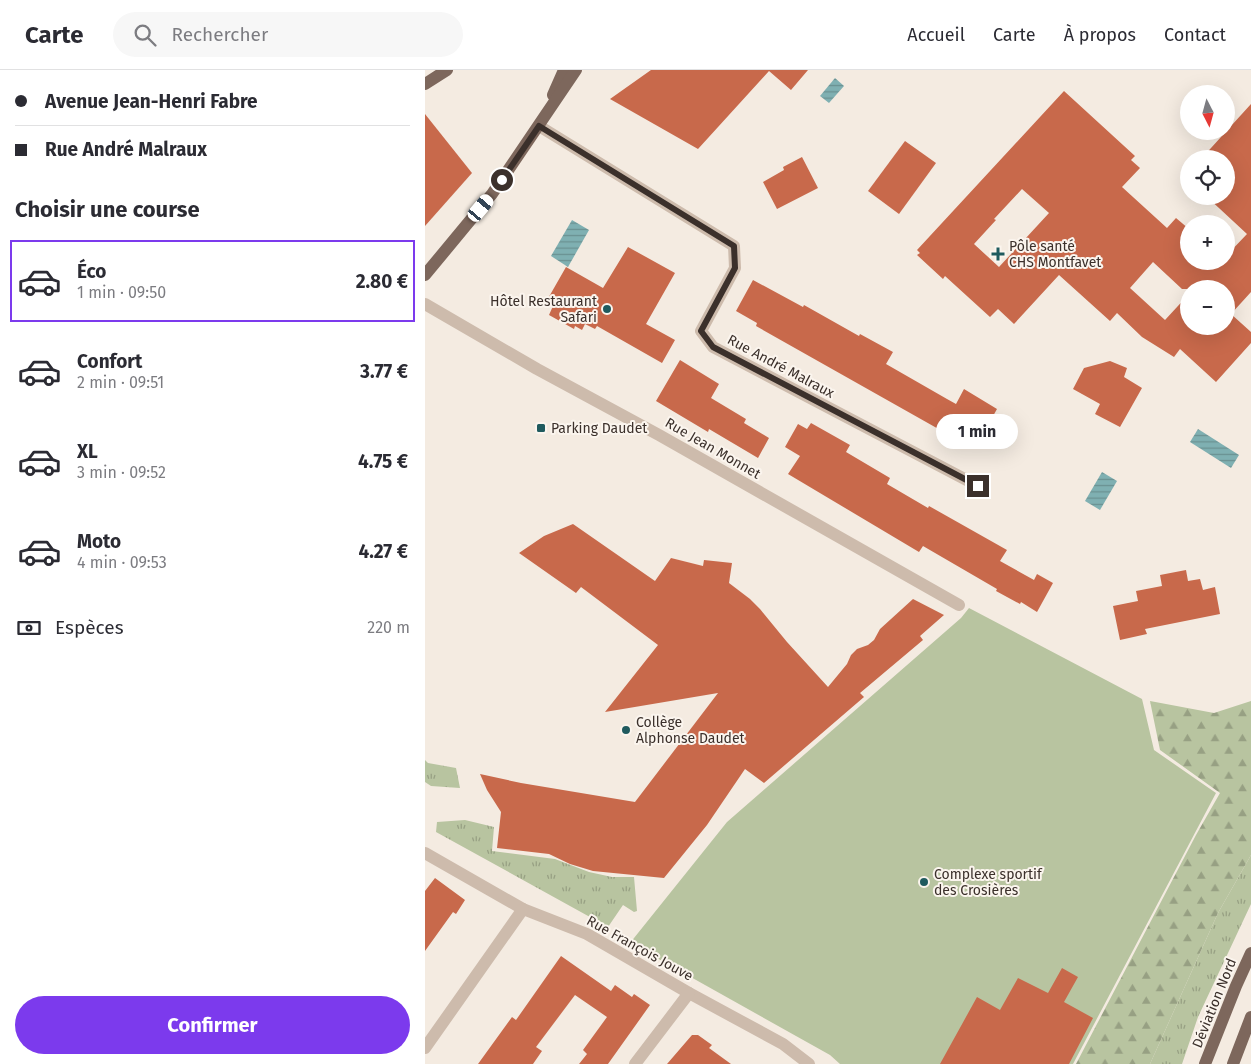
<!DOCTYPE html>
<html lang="fr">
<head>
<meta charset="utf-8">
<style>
	body { margin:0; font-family:"Fira Sans",sans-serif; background:#f7f7f7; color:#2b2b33; height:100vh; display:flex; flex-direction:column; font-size:19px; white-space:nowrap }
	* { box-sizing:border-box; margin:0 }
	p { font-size:16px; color:#7c7c81 }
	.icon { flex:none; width:28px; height:28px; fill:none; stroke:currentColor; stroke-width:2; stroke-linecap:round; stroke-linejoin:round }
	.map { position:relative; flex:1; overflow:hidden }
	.details { display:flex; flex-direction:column; background:#fff; width:425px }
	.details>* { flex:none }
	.banner { display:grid; align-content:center; height:110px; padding:0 15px; background:#fff }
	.needle { width:32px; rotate:174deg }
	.buttons { position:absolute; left:755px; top:15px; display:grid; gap:10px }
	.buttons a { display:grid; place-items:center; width:55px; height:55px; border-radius:50%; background:#fff; box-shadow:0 5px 20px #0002; font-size:25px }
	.end { position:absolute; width:22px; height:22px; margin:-11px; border:6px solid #3b302b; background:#fff; box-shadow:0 0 0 2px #fff }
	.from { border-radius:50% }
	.bubble { position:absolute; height:35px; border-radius:18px; background:#fff; box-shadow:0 5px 20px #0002; font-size:16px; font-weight:700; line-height:35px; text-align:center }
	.car { position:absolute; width:15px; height:30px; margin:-15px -8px; border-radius:6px; box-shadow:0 0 4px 1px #0007; background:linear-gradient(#fff 24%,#345 0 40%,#fff 0 76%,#345 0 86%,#fff 0) }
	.banner b { display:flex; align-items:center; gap:18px; height:48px; font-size:19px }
	.banner b+b { border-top:1px solid #e1e1e2 }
	.banner i { width:12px; height:12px; background:#2b2b33 }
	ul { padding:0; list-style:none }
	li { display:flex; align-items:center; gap:15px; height:82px; margin:0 10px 8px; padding:0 5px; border:2px solid transparent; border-radius:0px }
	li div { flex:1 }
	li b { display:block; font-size:19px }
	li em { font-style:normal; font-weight:700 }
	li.current { border-color:#7c3aed }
	li>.icon { width:45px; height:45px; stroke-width:1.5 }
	h2 { padding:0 15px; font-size:22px; line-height:60px }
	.pay { display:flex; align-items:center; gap:12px; height:55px; padding:0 15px; font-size:19px }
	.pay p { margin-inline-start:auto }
	.cta { display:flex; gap:10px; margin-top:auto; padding:10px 15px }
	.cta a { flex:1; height:58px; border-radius:30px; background:#7c3aed; color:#fff; font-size:20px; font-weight:700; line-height:58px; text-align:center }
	header { display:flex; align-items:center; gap:30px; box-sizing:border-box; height:70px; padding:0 25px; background:#fff; border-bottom:1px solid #e1e1e2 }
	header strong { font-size:24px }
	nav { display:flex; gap:28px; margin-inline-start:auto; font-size:18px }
	.search { width:350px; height:45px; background:#f7f7f7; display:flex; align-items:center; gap:12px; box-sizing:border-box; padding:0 18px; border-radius:28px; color:#7c7c81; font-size:19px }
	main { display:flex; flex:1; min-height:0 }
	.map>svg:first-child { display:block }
	.grass { fill:url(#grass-tufts) }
	.forest { fill:url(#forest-firs) }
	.park { fill:#b8c4a0 }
	.water { fill:url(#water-rules) }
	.building { fill:#c8694b; fill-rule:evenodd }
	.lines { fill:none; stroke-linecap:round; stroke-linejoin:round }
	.minor { stroke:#cdbbac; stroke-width:12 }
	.major { stroke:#7d675c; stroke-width:12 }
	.route { stroke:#3b302b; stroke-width:6 }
	.poi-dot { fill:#1f5a5e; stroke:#fbf5ee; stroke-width:2 }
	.labels { text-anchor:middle; stroke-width:4; stroke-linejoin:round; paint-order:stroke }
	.poi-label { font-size:14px; fill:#3b302b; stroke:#fbf5ee; text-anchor:start }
	.street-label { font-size:14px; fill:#3b302b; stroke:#fbf5ee }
</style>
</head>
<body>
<header>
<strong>Carte</strong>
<div class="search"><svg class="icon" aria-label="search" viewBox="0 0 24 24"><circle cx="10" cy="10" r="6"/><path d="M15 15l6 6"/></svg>Rechercher</div>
<nav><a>Accueil</a><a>Carte</a><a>À propos</a><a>Contact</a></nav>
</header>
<main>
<section class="details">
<div class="banner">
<b><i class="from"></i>Avenue Jean-Henri Fabre</b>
<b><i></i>Rue André Malraux</b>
</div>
<h2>Choisir une course</h2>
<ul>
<li class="current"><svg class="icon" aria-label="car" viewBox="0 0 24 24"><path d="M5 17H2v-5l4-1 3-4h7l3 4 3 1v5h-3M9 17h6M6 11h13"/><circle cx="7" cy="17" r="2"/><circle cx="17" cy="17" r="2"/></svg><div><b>Éco</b><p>1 min · 09:50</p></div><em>2.80 €</em></li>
<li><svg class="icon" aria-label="car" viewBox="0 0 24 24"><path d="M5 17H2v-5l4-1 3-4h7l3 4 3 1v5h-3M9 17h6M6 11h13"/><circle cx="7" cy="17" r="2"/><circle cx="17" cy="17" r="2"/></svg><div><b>Confort</b><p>2 min · 09:51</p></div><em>3.77 €</em></li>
<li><svg class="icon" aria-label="car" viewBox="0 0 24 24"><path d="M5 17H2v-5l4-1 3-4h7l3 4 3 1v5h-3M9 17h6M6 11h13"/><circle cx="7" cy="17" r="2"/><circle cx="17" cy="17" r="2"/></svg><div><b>XL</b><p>3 min · 09:52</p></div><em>4.75 €</em></li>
<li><svg class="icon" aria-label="car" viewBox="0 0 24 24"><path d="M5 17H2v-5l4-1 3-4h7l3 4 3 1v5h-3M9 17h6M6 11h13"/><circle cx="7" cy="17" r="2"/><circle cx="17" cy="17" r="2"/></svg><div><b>Moto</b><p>4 min · 09:53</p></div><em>4.27 €</em></li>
</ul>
<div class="pay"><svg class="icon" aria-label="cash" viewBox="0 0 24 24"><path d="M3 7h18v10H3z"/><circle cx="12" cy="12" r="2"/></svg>Espèces<p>220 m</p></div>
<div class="cta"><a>Confirmer</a></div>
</section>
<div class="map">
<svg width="826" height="994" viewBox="0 0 826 994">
	<defs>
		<pattern id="grass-tufts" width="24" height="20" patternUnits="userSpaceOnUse" patternTransform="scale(1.25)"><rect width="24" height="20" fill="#b8c4a0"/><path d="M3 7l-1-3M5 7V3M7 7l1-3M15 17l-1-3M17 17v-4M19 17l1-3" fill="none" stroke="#97a083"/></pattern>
		<pattern id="forest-firs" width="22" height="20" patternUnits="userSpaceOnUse" patternTransform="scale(1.25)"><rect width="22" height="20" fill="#b8c4a0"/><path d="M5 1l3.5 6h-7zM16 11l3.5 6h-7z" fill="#97a083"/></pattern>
		<pattern id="water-rules" width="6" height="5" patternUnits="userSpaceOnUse" patternTransform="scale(1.25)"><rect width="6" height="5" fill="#7fb0b2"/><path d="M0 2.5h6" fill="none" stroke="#699091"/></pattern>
	</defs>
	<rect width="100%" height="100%" fill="#f4ebe1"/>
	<g class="grass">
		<polygon points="0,690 3,693 31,698 35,718 6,716 0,712"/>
		<polygon points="40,750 69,757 67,781 130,789 164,802 187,807 209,807 212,841 209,842 198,835 183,857 11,762 12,752"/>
		<polygon points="826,785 826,834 773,947 757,994 725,994 793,843"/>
	</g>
	<polygon class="forest" points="725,631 789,643 826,631 826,785 793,843 725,994 651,994 771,765 795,723 735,680"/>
	<polygon class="park" points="544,538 717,629 729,680 791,723 648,994 415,994 405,985 205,873 302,752 536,548"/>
	<g class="water">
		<polygon points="410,8 419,16 404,33 395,26"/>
		<polygon points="147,150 164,160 143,197 126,186"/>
		<polygon points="773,359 814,385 806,398 765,372"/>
		<polygon points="677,402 692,411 675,440 660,431"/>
	</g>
	<g class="building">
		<polygon points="226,0 383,0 366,20 344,1 273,79 185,29"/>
		<path d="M639 21 710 86 706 90 715 98 697 117 742 158 751 148 764 159V191H801V186L822 164 781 126H801V89H776L826 34V222L806 244 826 262V273L791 312 755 279 749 287 717 267 692 243 685 251 634 205 589 254 573 239 565 247 520 206 518 209 492 185 495 183 492 180ZM597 119 624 143 574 197 549 174 571 150 569 149ZM728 192 757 219H801V256H764V224L740 250 705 218Z"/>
		<polygon points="0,44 47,103 0,156"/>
		<polygon points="480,71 511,93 474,144 443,121"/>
		<polygon points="377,87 393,118 352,139 338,112 359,100 358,97"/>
		<polygon points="203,177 250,203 221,254 250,270 237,293 172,256 170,259 160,254 157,260 150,256 149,259 124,245 128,236 121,232 141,197 178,218"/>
		<polygon points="328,210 378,237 379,235 434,266 435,264 468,282 461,294 522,329 531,334 539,319 572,339 554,371 522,353 517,361 331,256 332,253 311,241"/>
		<polygon points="255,290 294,314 286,328 321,349 319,353 344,368 333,388 284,359 283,362 231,331"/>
		<polygon points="685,291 702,298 699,307 717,318 695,357 670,344 675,334 648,319 659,298"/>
		<polygon points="386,353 425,375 421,382 465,408 462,414 503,438 504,436 582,480 575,491 609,510 612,504 628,513 612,542 596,532 595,534 571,521 572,519 498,476 494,482 363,404 375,386 360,377 373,354 382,359"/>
		<polygon points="148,454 230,511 246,488 278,496 279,490 307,493 304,513 325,529 335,539 362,572 403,617 422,594 426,585 432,579 443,575 449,570 455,559 488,529 519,545 495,566 498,570 435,623 439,627 339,713 320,699 282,755 239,808 168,801 145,794 124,784 72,778 76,742 62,720 55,704 96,713 210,732 293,623 180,642 233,575 156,517 151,523 94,483 119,466"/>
		<polygon points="761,500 763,511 775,509 778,520 790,517 795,544 720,559 722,564 695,570 688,536 713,531 711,521 737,516 735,505"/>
		<polygon points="10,808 40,830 31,844 28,842 0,881 0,821"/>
		<polygon points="136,886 186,921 190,915 207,927 209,924 225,935 183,994 154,994 162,984 158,980 182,947 150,925 111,977 117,981 108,994 53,994 87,947 91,950"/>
		<polygon points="637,898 653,907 639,932 668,948 644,994 515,994 552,927 575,940 593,908 623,923"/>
		<polygon points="267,965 273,965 287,975 284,978 306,994 242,994"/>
	</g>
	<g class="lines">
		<g class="minor">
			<polyline points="114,56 309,176 310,198 276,261 288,277 553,416"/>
			<polyline points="0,234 112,299 234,365 534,535"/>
			<polyline points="0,783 98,839 162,864 264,923 358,974 384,994"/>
			<polyline points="0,978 98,839"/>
			<polyline points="210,994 264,923"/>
		</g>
		<g class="major">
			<polyline points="0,14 22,0"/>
			<polyline points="128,25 139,0"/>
			<polyline points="0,205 67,124 151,0"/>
			<polyline points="780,994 811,916 826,883"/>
			<polyline points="808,994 826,947"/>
		</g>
	</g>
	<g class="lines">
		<polyline class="route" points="77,110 114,56 309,176 310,198 276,261 288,277 553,416"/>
	</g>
	<g class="poi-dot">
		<path d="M570.5 176.5h5v5h5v5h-5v5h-5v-5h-5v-5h5z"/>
		<circle cx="182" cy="239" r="5"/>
		<rect x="111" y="353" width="10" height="10" rx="2.5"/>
		<circle cx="201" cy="660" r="5"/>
		<circle cx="499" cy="812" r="5"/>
	</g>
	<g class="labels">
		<g class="poi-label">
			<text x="584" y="181">Pôle santé<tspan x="584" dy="16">CHS Montfavet</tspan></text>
			<text x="172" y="236" text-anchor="end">Hôtel Restaurant<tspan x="172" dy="16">Safari</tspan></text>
			<text x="126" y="363">Parking Daudet</text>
			<text x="211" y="657">Collège<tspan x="211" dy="16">Alphonse Daudet</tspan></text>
			<text x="509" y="809">Complexe sportif<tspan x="509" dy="16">des Crosières</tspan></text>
		</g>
		<g class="street-label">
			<text transform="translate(356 296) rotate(28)" y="5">Rue André Malraux</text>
			<text transform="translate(288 378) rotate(30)" y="5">Rue Jean Monnet</text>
			<text transform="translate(215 878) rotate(29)" y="5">Rue François Jouve</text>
			<text transform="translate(789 933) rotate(-68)" y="5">Déviation Nord</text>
		</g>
	</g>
</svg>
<div class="buttons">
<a><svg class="needle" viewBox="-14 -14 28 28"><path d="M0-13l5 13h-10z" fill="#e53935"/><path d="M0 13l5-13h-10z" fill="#7c7c81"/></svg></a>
<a><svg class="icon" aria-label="locate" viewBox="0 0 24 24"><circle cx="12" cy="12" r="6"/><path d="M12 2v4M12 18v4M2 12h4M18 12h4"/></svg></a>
<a>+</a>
<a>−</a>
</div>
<i class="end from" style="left:77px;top:110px"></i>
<i class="end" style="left:553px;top:416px"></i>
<div class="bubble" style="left:511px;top:344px;width:82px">1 min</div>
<i class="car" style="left:56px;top:138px;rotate:40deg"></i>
</div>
</main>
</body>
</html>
